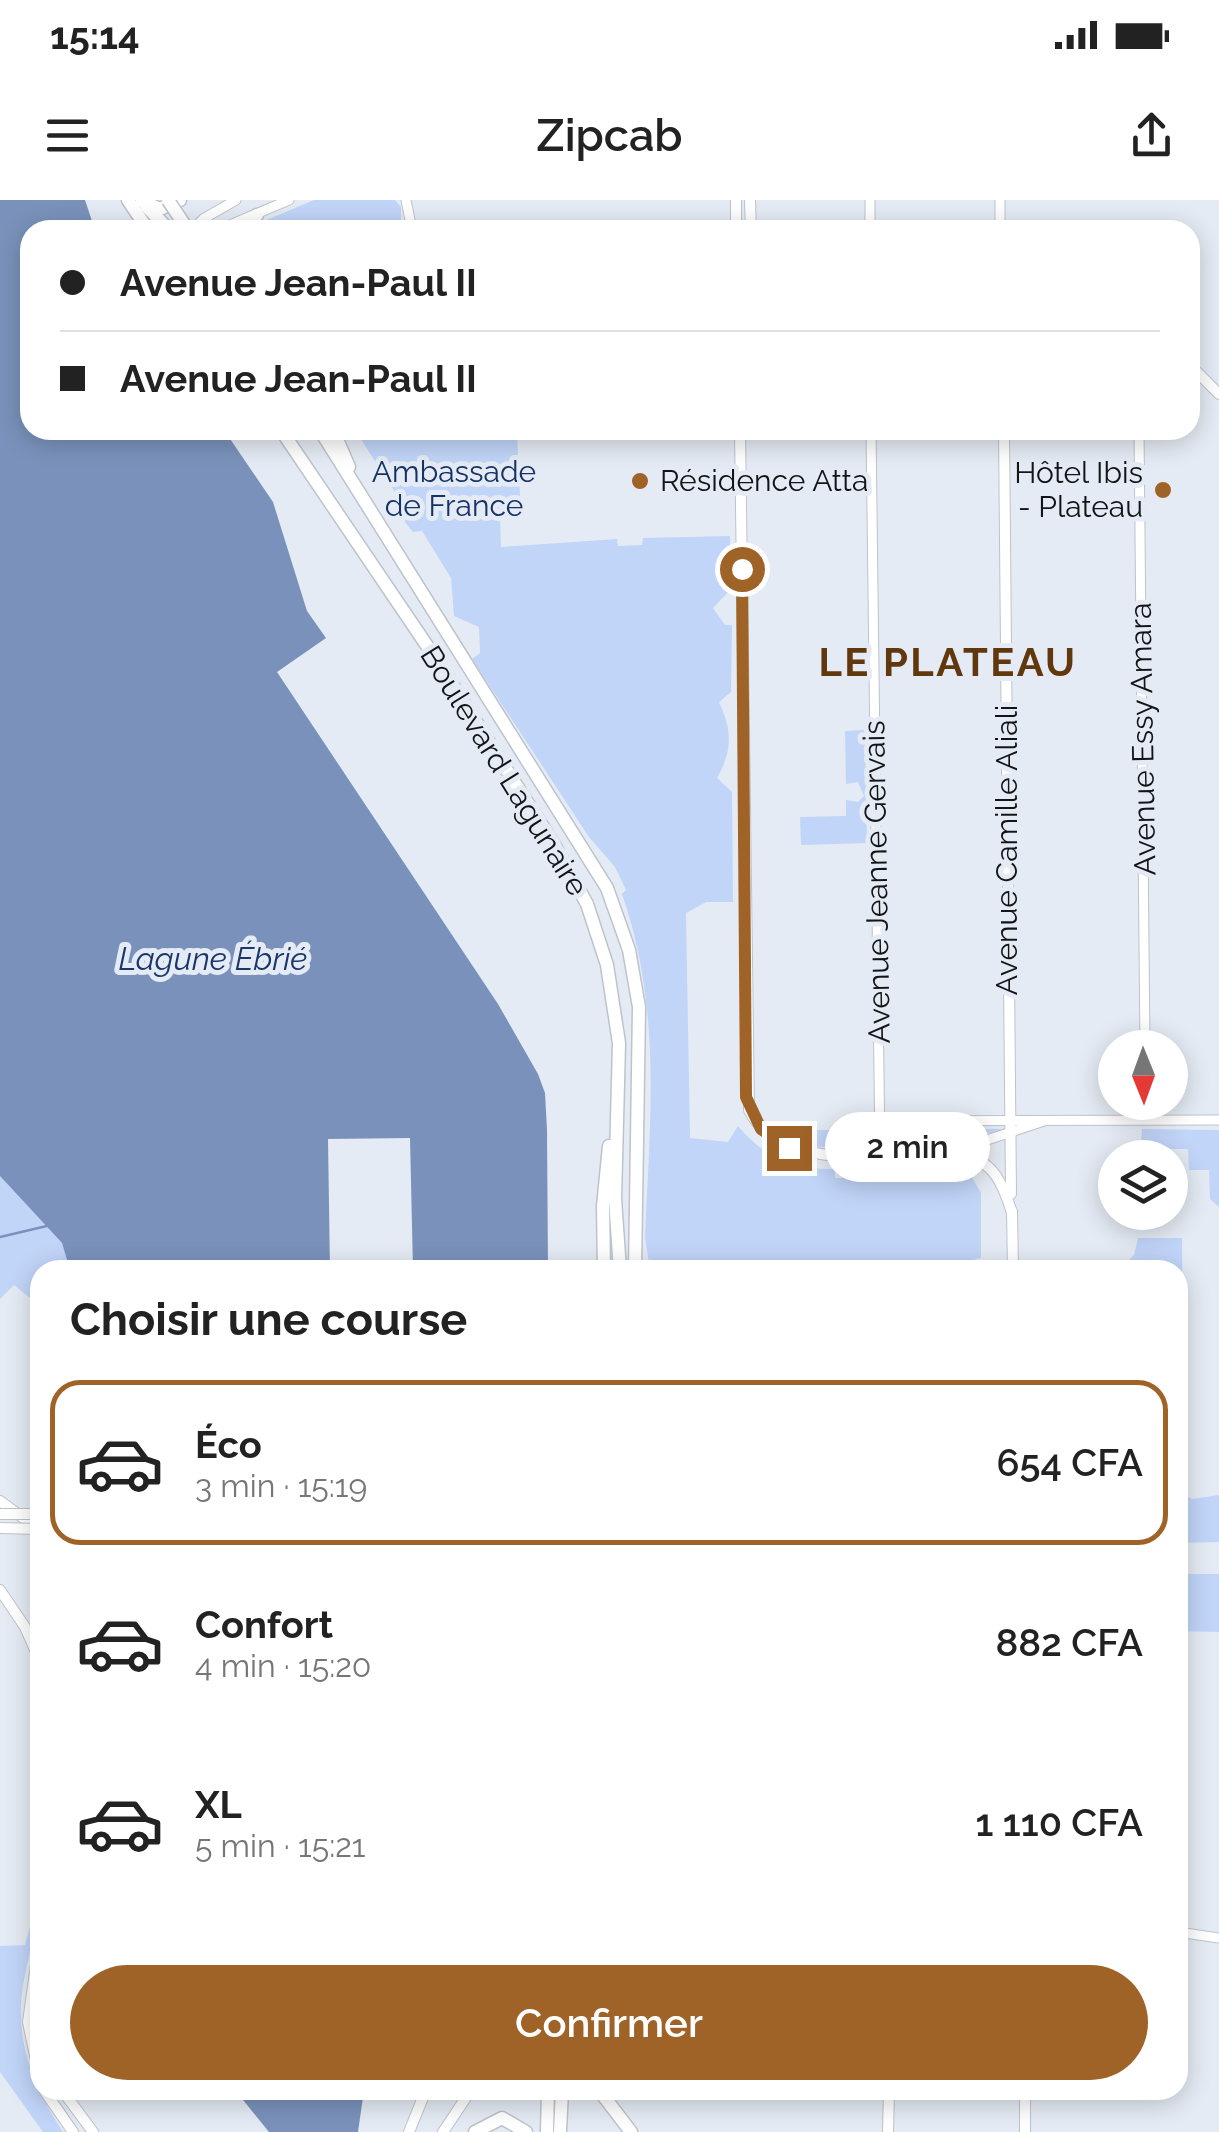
<!DOCTYPE html>
<html lang="fr">
<head>
<meta charset="utf-8">
<style>
	body { margin:0; font-family:Raleway,sans-serif; background:#f6f6f6; color:#222; height:100vh; display:flex; flex-direction:column; font-size:38px; white-space:nowrap }
	* { box-sizing:border-box; margin:0 }
	p { font-size:32px; color:#767676 }
	.icon { flex:none; width:55px; height:55px; fill:none; stroke:currentColor; stroke-width:2; stroke-linecap:round; stroke-linejoin:round }
	.map { position:relative; flex:1; overflow:hidden }
	.sheet { position:absolute; left:30px; top:1060px; width:1158px; height:840px; display:flex; flex-direction:column; background:#fff; border-radius:30px; box-shadow:0 5px 25px #0003 }
	.sheet>* { flex:none }
	.top-card { position:absolute; left:20px; top:20px; width:1180px; height:220px; border-radius:30px; box-shadow:0 5px 25px #0003; display:grid; align-content:center; height:220px; padding:0 40px; background:#fff }
	.needle { width:65px; rotate:179deg }
	.tools { position:absolute; left:1098px; top:830px; display:grid; gap:20px }
	.tools a { display:grid; place-items:center; width:90px; height:90px; border-radius:50%; background:#fff; box-shadow:0 5px 25px #0003; font-size:50px }
	.end { position:absolute; width:45px; height:45px; margin:-22px; border:12px solid #a06327; background:#fff; box-shadow:0 0 0 5px #fff }
	.from { border-radius:50% }
	.bubble { position:absolute; height:70px; border-radius:35px; background:#fff; box-shadow:0 5px 25px #0003; font-size:32px; font-weight:600; line-height:70px; text-align:center }
	.top-card b { display:flex; align-items:center; gap:35px; height:95px; font-size:38px }
	.top-card b+b { border-top:2px solid #e0e0e0 }
	.top-card i { width:25px; height:25px; background:#222 }
	ul { padding:0; list-style:none }
	li { display:flex; align-items:center; gap:30px; height:165px; margin:0 20px 15px; padding:0 20px; border:5px solid transparent; border-radius:30px }
	li div { flex:1 }
	li b { display:block; font-size:38px }
	li em { font-style:normal; font-weight:600 }
	li.active { border-color:#a06327 }
	li>.icon { width:90px; height:90px; stroke-width:1.5 }
	h2 { padding:0 40px; font-size:45px; line-height:120px }
	.action { display:flex; gap:20px; margin-top:auto; padding:20px 40px }
	.action a { flex:1; height:115px; border-radius:60px; background:#a06327; color:#fff; font-size:40px; font-weight:600; line-height:115px; text-align:center }
	.status { display:flex; justify-content:space-between; align-items:center; height:70px; padding:0 50px; background:#fff; direction:ltr }
	.status svg { height:28px; fill:currentColor }
	header { display:flex; justify-content:space-between; align-items:center; height:130px; padding:0 40px; background:#fff; font-size:45px; font-weight:600 }
	.map>svg:first-child { display:block }
	.green { fill:#c1d5f9 }
	.water { fill:#7a92bb }
	.lines { fill:none; stroke-linecap:round; stroke-linejoin:round }
	.stream { stroke:#7a92bb; stroke-width:2.5 }
	.minor-casing { stroke:#bec3cb; stroke-width:11 }
	.major-casing { stroke:#bec3cb; stroke-width:12 }
	.highway-casing { stroke:#bec3cb; stroke-width:15 }
	.minor { stroke:#fff; stroke-width:9 }
	.major { stroke:#fff; stroke-width:10 }
	.highway { stroke:#fff; stroke-width:12 }
	.major-bridge-casing { stroke:#bec3cb; stroke-width:12; stroke-linecap:butt }
	.highway-bridge-casing { stroke:#bec3cb; stroke-width:15; stroke-linecap:butt }
	.major-bridge { stroke:#fff; stroke-width:10 }
	.highway-bridge { stroke:#fff; stroke-width:12 }
	.route { stroke:#a06327; stroke-width:12 }
	.poi-dot { fill:#a06327; stroke:#e5ebf4; stroke-width:4 }
	.labels { text-anchor:middle; stroke-width:10; stroke-linejoin:round; paint-order:stroke }
	.park-label { font-size:30px; fill:#173267; stroke:#e5ebf4 }
	.poi-label { font-size:30px; fill:#121417; stroke:#e5ebf4; text-anchor:end }
	.street-label { font-size:30px; fill:#121417; stroke:#e5ebf4 }
	.water-label { font-size:32px; font-style:italic; fill:#1b366b; stroke:#e5ebf4 }
	.district-label { font-size:40px; font-weight:bold; letter-spacing:2.5px; fill:#61380d; stroke:#e5ebf4 }
</style>
</head>
<body>
<div class="status"><b>15:14</b><svg viewBox="0 0 49 12"><path d="M0 12V9h3v3zM5 12V6h3v6zM10 12V3h3v9zM15 12V0h3v12zM26 1h20v11H26zM47 4h2v5h-2z"/></svg></div>
<header><svg class="icon" aria-label="menu" viewBox="0 0 24 24"><path d="M4 6h16M4 12h16M4 18h16"/></svg>Zipcab<svg class="icon" aria-label="share" viewBox="0 0 24 24"><path d="M12 15V3M7 8l5-5 5 5M5 13v7h14v-7"/></svg></header>
<div class="map">
<svg width="1219" height="1932" viewBox="0 0 1219 1932">
	<rect width="100%" height="100%" fill="#e5ebf4"/>
	<g class="green">
		<polygon points="314,0 395,0 401,7 401,30 245,29"/>
		<path d="M355 230H399L405 238 517 235 521 314 500 315 501 347 617 339 618 346 642 345 643 338 730 336V390L713 408 725 425H732L731 492 719 502C732 530 733 550 717 578L732 592 733 702H706L686 713 690 938 728 942 738 926C765 958 793 970 835 969V978H859V969L969 972 981 993V1058L975 1059 976 1070H650L645 1037C650 918 662 809 622 694L626 690 615 667 589 637 472 459 480 453 479 427 454 416 451 378 422 331 413 332 405 322 407 311Z"/>
		<polygon points="865,530 867,643 801,645 800,617 846,616 846,600 858,602 864,596 858,582 846,584 845,531"/>
		<polygon points="890,928 1002,929 954,944 890,946"/>
		<polygon points="1142,929 1219,930 1219,1007 1210,999 1209,970 1189,970 1188,949 1169,949 1169,957 1140,957"/>
		<polygon points="790,930 867,930 868,946 810,947 787,941"/>
		<polygon points="0,976 62,1043 70,1070 40,1070 40,1106 14,1085 0,1099"/>
		<polygon points="1138,1038 1182,1038 1183,1148 1178,1149 1178,1070 1119,1070 1134,1055"/>
		<polygon points="1178,1290 1192,1299 1219,1295 1219,1342 1178,1343"/>
		<polygon points="1178,1374 1219,1374 1219,1432 1178,1431"/>
		<path d="M40 1689C40 1721 30 1748 24 1780 13 1837 32 1885 63 1932H43L0 1872V1746L25 1745Z"/>
	</g>
	<g class="water">
		<polygon points="0,0 85,0 95,30 30,30 30,230 224,230 273,302 307,411 326,438 277,472 498,804 538,874 545,893 547,930 548,1070 413,1070 410,938 328,939 330,1070 70,1070 62,1043 0,976"/>
		<polygon points="235,1890 364,1890 358,1932 269,1932"/>
	</g>
	<g class="lines">
		<polyline class="stream" points="0,1037 51,1025"/>
		<defs>
			<g id="minor">
				<polyline points="406,0 412,30"/>
				<polyline points="1000,0 1000,30"/>
				<polyline points="193,30 203,19 236,0"/>
				<polyline points="218,30 289,0"/>
				<polyline points="870,30 870,0"/>
				<polyline points="871,230 880,954"/>
				<polyline points="1139,230 1145,848"/>
				<polyline points="1146,902 1147,920"/>
				<polyline points="878,921 1219,920"/>
				<polyline points="954,951 1044,921"/>
				<polyline points="1178,1732 1219,1738"/>
			</g>
			<g id="major">
				<polyline points="736,0 736,30"/>
				<polyline points="750,0 751,30"/>
				<polyline points="1190,165 1219,194"/>
				<path d="M740 230 749 910C781 974 891 955 952 952 991 958 1001 977 1012 1013"/>
				<polyline points="1004,230 1011,994"/>
				<polyline points="939,922 950,934 946,952"/>
				<polyline points="1012,1011 1013,1070"/>
				<polyline points="0,1301 40,1330"/>
				<polyline points="0,1390 25,1427 40,1461"/>
				<polyline points="40,1737 28,1822 40,1880"/>
				<polyline points="44,1890 73,1932"/>
				<polyline points="62,1890 93,1932"/>
				<polyline points="409,1932 426,1890"/>
				<polyline points="443,1932 471,1890"/>
				<polyline points="888,1932 889,1890"/>
				<polyline points="1025,1932 1025,1890"/>
			</g>
			<g id="highway">
				<polyline points="128,0 148,30"/>
				<polyline points="142,1 160,9 180,0"/>
				<polyline points="146,6 169,30"/>
				<polyline points="238,30 257,15"/>
				<polyline points="281,230 436,459 555,646 587,704 607,765 619,843 615,999 620,1070"/>
				<polyline points="320,230 607,688 629,750 639,807 635,1070"/>
				<polyline points="333,230 349,267"/>
				<polyline points="604,1070 603,1006 609,946"/>
				<polyline points="599,1890 631,1932"/>
				<polyline points="475,1932 502,1918 526,1932"/>
				<polyline points="547,1932 548,1890"/>
				<polyline points="560,1932 562,1890"/>
			</g>
		</defs>
		<use href="#minor" class="minor-casing"/>
		<use href="#major" class="major-casing"/>
		<use href="#highway" class="highway-casing"/>
		<use href="#minor" class="minor"/>
		<use href="#major" class="major"/>
		<use href="#highway" class="highway"/>
		<defs>
			<g id="major-bridge">
				<polyline points="0,1314 40,1314"/>
				<polyline points="0,1328 40,1329"/>
			</g>
			<polyline id="highway-bridge" points="168,0 188,30"/>
		</defs>
		<use href="#major-bridge" class="major-bridge-casing"/>
		<use href="#highway-bridge" class="highway-bridge-casing"/>
		<use href="#major-bridge" class="major-bridge"/>
		<use href="#highway-bridge" class="highway-bridge"/>
	</g>
	<g class="lines">
		<polyline class="route" points="742,369 746,897 761,929 789,948"/>
	</g>
	<g class="poi-dot">
		<circle cx="640" cy="281" r="10"/>
		<circle cx="1163" cy="290" r="10"/>
	</g>
	<g class="labels">
		<g class="park-label">
			<text x="454" y="282">Ambassade<tspan x="454" dy="34">de France</tspan></text>
		</g>
		<g class="poi-label">
			<text x="1143" y="283">Hôtel Ibis<tspan x="1143" dy="34">- Plateau</tspan></text>
			<text x="660" y="291" text-anchor="start">Résidence Atta</text>
		</g>
		<g class="street-label">
			<text transform="translate(1143 539) rotate(-91)" y="10">Avenue Essy Amara</text>
			<text transform="translate(504 571) rotate(58)" y="10">Boulevard Lagunaire</text>
			<text transform="translate(1007 650) rotate(-90)" y="10">Avenue Camille Aliali</text>
			<text transform="translate(877 682) rotate(-91)" y="10">Avenue Jeanne Gervais</text>
		</g>
		<g class="water-label">
			<text x="213" y="770">Lagune Ébrié</text>
		</g>
		<g class="district-label">
			<text x="948" y="476">LE PLATEAU</text>
		</g>
	</g>
</svg>
<div class="tools">
<a><svg class="needle" viewBox="-14 -14 28 28"><path d="M0-13l5 13h-10z" fill="#e53935"/><path d="M0 13l5-13h-10z" fill="#767676"/></svg></a>
<a><svg class="icon" aria-label="layers" viewBox="0 0 24 24"><path d="M12 4l9 5-9 5-9-5zM3 14l9 5 9-5"/></svg></a>
</div>
<i class="end from" style="left:742px;top:369px"></i>
<i class="end" style="left:789px;top:948px"></i>
<div class="bubble" style="left:825px;top:912px;width:165px">2 min</div>
<div class="top-card">
<b><i class="from"></i>Avenue Jean-Paul II</b>
<b><i></i>Avenue Jean-Paul II</b>
</div>
<section class="sheet">
<h2>Choisir une course</h2>
<ul>
<li class="active"><svg class="icon" aria-label="car" viewBox="0 0 24 24"><path d="M5 17H2v-5l4-1 3-4h7l3 4 3 1v5h-3M9 17h6M6 11h13"/><circle cx="7" cy="17" r="2"/><circle cx="17" cy="17" r="2"/></svg><div><b>Éco</b><p>3 min · 15:19</p></div><em>654 CFA</em></li>
<li><svg class="icon" aria-label="car" viewBox="0 0 24 24"><path d="M5 17H2v-5l4-1 3-4h7l3 4 3 1v5h-3M9 17h6M6 11h13"/><circle cx="7" cy="17" r="2"/><circle cx="17" cy="17" r="2"/></svg><div><b>Confort</b><p>4 min · 15:20</p></div><em>882 CFA</em></li>
<li><svg class="icon" aria-label="car" viewBox="0 0 24 24"><path d="M5 17H2v-5l4-1 3-4h7l3 4 3 1v5h-3M9 17h6M6 11h13"/><circle cx="7" cy="17" r="2"/><circle cx="17" cy="17" r="2"/></svg><div><b>XL</b><p>5 min · 15:21</p></div><em>1 110 CFA</em></li>
</ul>
<div class="action"><a>Confirmer</a></div>
</section>
</div>
</body>
</html>
